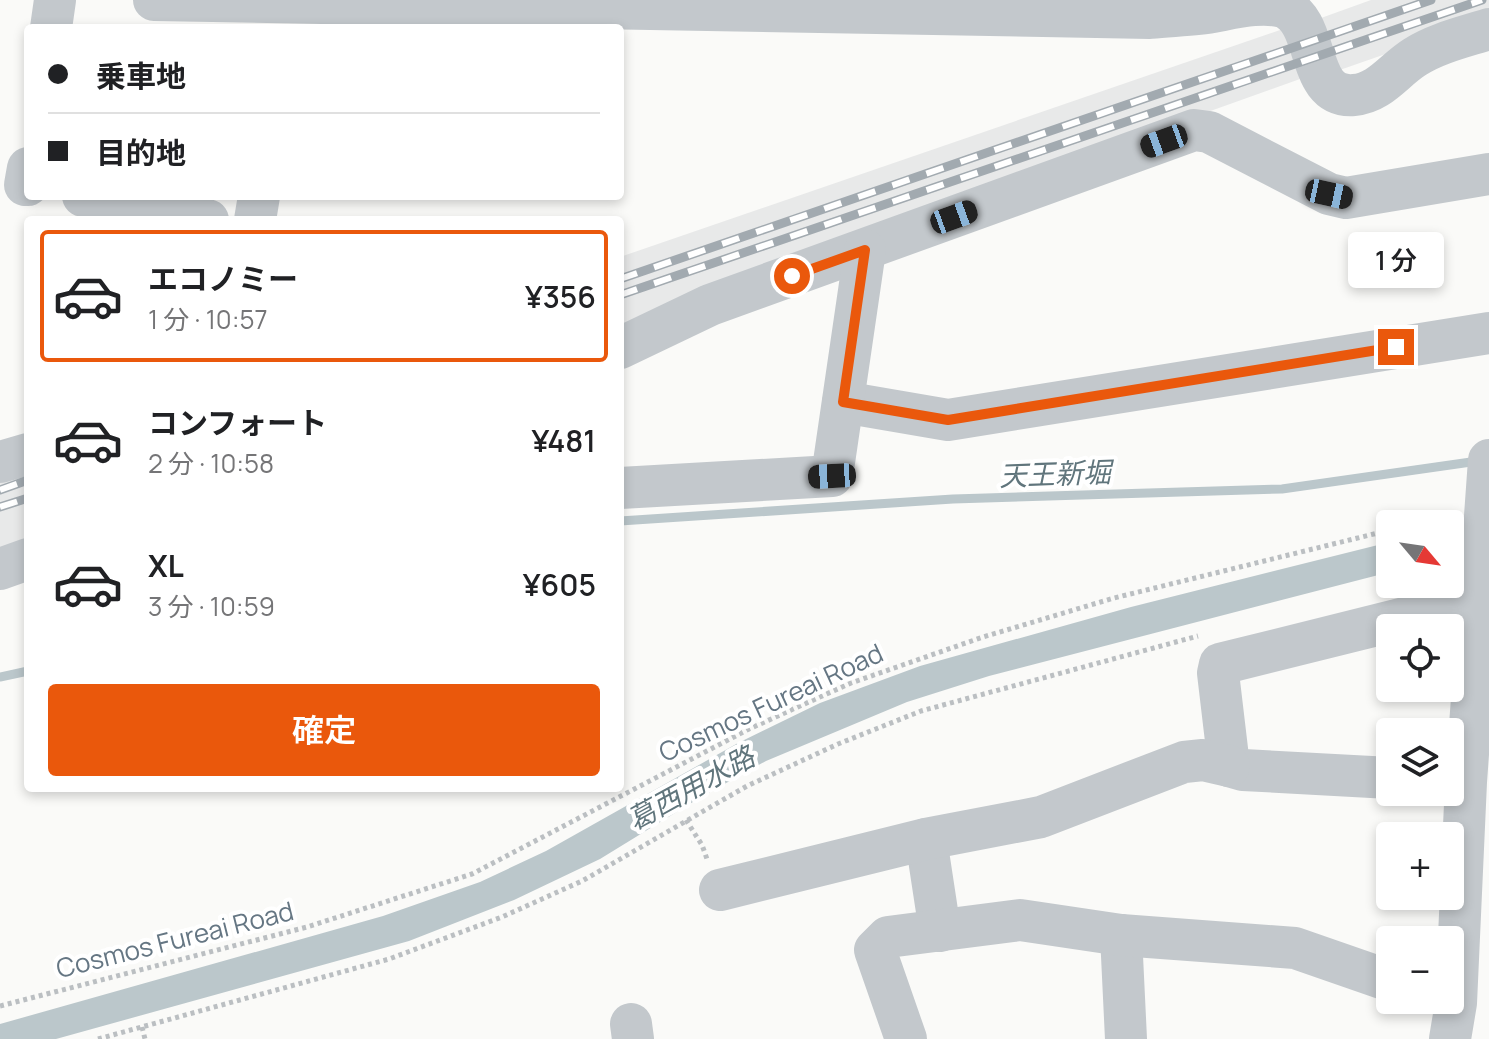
<!DOCTYPE html>
<html lang="ja">
<head>
<meta charset="utf-8">
<style>
	body { margin:0; font-family:Manrope,"Noto Sans JP",sans-serif; background:#f6f6f6; color:#202124; height:100vh; display:flex; flex-direction:column; font-size:30px; white-space:nowrap }
	* { box-sizing:border-box; margin:0 }
	p { font-size:26px; color:#757577 }
	.icon { flex:none; width:44px; height:44px; fill:none; stroke:currentColor; stroke-width:2; stroke-linecap:round; stroke-linejoin:round }
	.map { position:relative; flex:1; overflow:hidden }
	.details { position:absolute; left:24px; top:216px; width:600px; height:576px; display:flex; flex-direction:column; background:#fff; border-radius:8px; box-shadow:0 4px 12px #0003 }
	.details>* { flex:none }
	.guide { position:absolute; left:24px; top:24px; width:600px; height:176px; border-radius:8px; box-shadow:0 4px 12px #0003; display:grid; align-content:center; height:176px; padding:0 24px; background:#fff }
	.needle { width:52px; rotate:119deg }
	.fabs { position:absolute; left:1376px; top:510px; display:grid; gap:16px }
	.fabs a { display:grid; place-items:center; width:88px; height:88px; border-radius:8px; background:#fff; box-shadow:0 4px 12px #0003; font-size:40px }
	.end { position:absolute; width:36px; height:36px; margin:-18px; border:10px solid #ea580c; background:#fff; box-shadow:0 0 0 4px #fff }
	.from { border-radius:50% }
	.bubble { position:absolute; height:56px; border-radius:8px; background:#fff; box-shadow:0 4px 12px #0003; font-size:26px; font-weight:600; line-height:56px; text-align:center }
	.car { position:absolute; width:24px; height:48px; margin:-24px -12px; border-radius:10px; box-shadow:0 0 6px 2px #0007; background:linear-gradient(#222 24%,#8ab4d8 0 40%,#222 0 76%,#8ab4d8 0 86%,#222 0) }
	.guide b { display:flex; align-items:center; gap:28px; height:76px; font-size:30px }
	.guide b+b { border-top:2px solid #e0e0e0 }
	.guide i { width:20px; height:20px; background:#202124 }
	ul { padding:14px 0 0; list-style:none }
	li { display:flex; align-items:center; gap:24px; height:132px; margin:0 16px 12px; padding:0 8px; border:4px solid transparent; border-radius:8px }
	li div { flex:1 }
	li b { display:block; font-size:30px }
	li em { font-style:normal; font-weight:600 }
	li.on { border-color:#ea580c }
	li>.icon { width:72px; height:72px; stroke-width:1.5 }
	.action { display:flex; gap:16px; margin-top:auto; padding:16px 24px }
	.action a { flex:1; height:92px; border-radius:8px; background:#ea580c; color:#fff; font-size:32px; font-weight:600; line-height:92px; text-align:center }
	.map>svg:first-child { display:block }
	.built { fill:#e8e9e9 }
	.water { fill:#bbc7cb }
	.lines { fill:none; stroke-linecap:round; stroke-linejoin:round }
	.stream { stroke:#bbc7cb; stroke-width:9 }
	.path { stroke:#bbbfc2; stroke-width:5; stroke-dasharray:4 4; stroke-linecap:butt }
	.minor { stroke:#c3c8cc; stroke-width:42 }
	.rail-casing { stroke:#a2aab0; stroke-width:9 }
	.rail { stroke:#fff; stroke-width:6; stroke-dasharray:18; stroke-linecap:butt }
	.route { stroke:#ea580c; stroke-width:10 }
	.labels { text-anchor:middle; stroke-width:8; stroke-linejoin:round; paint-order:stroke }
	.street-label { font-size:26px; fill:#657683; stroke:#fff }
	.water-label { font-size:28px; font-style:italic; fill:#60757c; stroke:#fff }
</style>
</head>
<body>
<div class="map">
<svg width="1489" height="1039" viewBox="0 0 1489 1039">
	<rect width="100%" height="100%" fill="#fafaf8"/>
	<g class="built">
		<polygon points="1371,0 1489,0 1489,18 1334,72 1321,18"/>
		<polygon points="1283,29 1300,79 685,299 620,333 620,257"/>
		<polygon points="28,461 28,544 0,554 0,471"/>
	</g>
	<polygon class="water" points="1390,542 1390,572 989,676 907,702 766,761 701,797 600,859 514,900 409,941 56,1039 0,1039 0,1024 383,916 480,882 546,851 738,743 820,703 920,666 1131,607"/>
	<g class="lines">
		<g class="stream">
			<polyline points="620,521 953,499 1282,489 1478,461"/>
			<polyline points="0,677 28,671"/>
		</g>
		<g class="path">
			<polyline points="1416,524 1450,515"/>
			<polyline points="686,820 702,845 707,859"/>
			<polyline points="0,1006 307,927 472,874 749,729 851,683 983,637 1114,598 1390,530"/>
			<polyline points="142,1027 145,1039"/>
			<polyline points="98,1039 389,959 502,917 582,881 747,786 838,744 921,711 1198,636"/>
		</g>
		<g class="minor">
			<path d="M154 0 1150 18C1166 16 1182 16 1199 14 1225 11 1257 0 1283 7 1322 22 1304 99 1354 95 1380 93 1394 70 1415 57 1437 43 1464 37 1489 29"/>
			<polyline points="51,28 55,0"/>
			<polyline points="28,168 25,185 28,185"/>
			<polyline points="83,196 208,220"/>
			<polyline points="255,220 259,196"/>
			<polyline points="620,348 710,305 1194,130 1209,132 1329,194 1346,198 1489,174"/>
			<polyline points="843,402 948,420 1489,333"/>
			<polyline points="0,462 28,454"/>
			<polyline points="620,488 832,476 865,250"/>
			<polyline points="0,569 28,559"/>
			<polyline points="1390,778 1243,770 1229,766 1218,673 1220,664 1437,610 1489,603"/>
			<polyline points="926,839 940,931"/>
			<polyline points="720,890 926,839 1041,817 1184,762 1203,760 1229,766"/>
			<polyline points="1121,935 1126,1039"/>
			<polyline points="631,1024 633,1039"/>
			<polyline points="906,1039 875,950 888,937 1020,920 1121,935 1295,948 1390,981"/>
			<polyline points="1450,1039 1456,1003 1466,782 1489,460"/>
		</g>
		<defs>
			<g id="rail">
				<polyline points="620,279 1431,0"/>
				<polyline points="620,295 1482,0"/>
				<polyline points="0,490 28,480"/>
				<polyline points="0,507 28,498"/>
			</g>
		</defs>
		<use href="#rail" class="rail-casing"/>
		<use href="#rail" class="rail"/>
	</g>
	<g class="lines">
		<polyline class="route" points="792,276 865,250 843,402 948,420 1396,347"/>
	</g>
	<g class="labels">
		<g class="street-label">
			<text transform="translate(771 703) rotate(-25)" y="9">Cosmos Fureai Road</text>
			<text transform="translate(175 940) rotate(-14)" y="9">Cosmos Fureai Road</text>
		</g>
		<g class="water-label">
			<text transform="translate(1055 474) rotate(-2)" y="10">天王新堀</text>
			<text transform="translate(691 788) rotate(-29)" y="10">葛西用水路</text>
		</g>
	</g>
</svg>
<div class="fabs">
<a><svg class="needle" viewBox="-14 -14 28 28"><path d="M0-13l5 13h-10z" fill="#e53935"/><path d="M0 13l5-13h-10z" fill="#757577"/></svg></a>
<a><svg class="icon" aria-label="locate" viewBox="0 0 24 24"><circle cx="12" cy="12" r="6"/><path d="M12 2v4M12 18v4M2 12h4M18 12h4"/></svg></a>
<a><svg class="icon" aria-label="layers" viewBox="0 0 24 24"><path d="M12 4l9 5-9 5-9-5zM3 14l9 5 9-5"/></svg></a>
<a>+</a>
<a>−</a>
</div>
<i class="end from" style="left:792px;top:276px"></i>
<i class="end" style="left:1396px;top:347px"></i>
<div class="bubble" style="left:1348px;top:232px;width:96px">1 分</div>
<i class="car" style="left:1164px;top:141px;rotate:250deg"></i>
<i class="car" style="left:1329px;top:194px;rotate:102deg"></i>
<i class="car" style="left:954px;top:217px;rotate:70deg"></i>
<i class="car" style="left:832px;top:476px;rotate:267deg"></i>
<div class="guide">
<b><i class="from"></i>乗車地</b>
<b><i></i>目的地</b>
</div>
<section class="details">
<ul>
<li class="on"><svg class="icon" aria-label="car" viewBox="0 0 24 24"><path d="M5 17H2v-5l4-1 3-4h7l3 4 3 1v5h-3M9 17h6M6 11h13"/><circle cx="7" cy="17" r="2"/><circle cx="17" cy="17" r="2"/></svg><div><b>エコノミー</b><p>1 分 · 10:57</p></div><em>¥356</em></li>
<li><svg class="icon" aria-label="car" viewBox="0 0 24 24"><path d="M5 17H2v-5l4-1 3-4h7l3 4 3 1v5h-3M9 17h6M6 11h13"/><circle cx="7" cy="17" r="2"/><circle cx="17" cy="17" r="2"/></svg><div><b>コンフォート</b><p>2 分 · 10:58</p></div><em>¥481</em></li>
<li><svg class="icon" aria-label="car" viewBox="0 0 24 24"><path d="M5 17H2v-5l4-1 3-4h7l3 4 3 1v5h-3M9 17h6M6 11h13"/><circle cx="7" cy="17" r="2"/><circle cx="17" cy="17" r="2"/></svg><div><b>XL</b><p>3 分 · 10:59</p></div><em>¥605</em></li>
</ul>
<div class="action"><a>確定</a></div>
</section>
</div>
</body>
</html>
